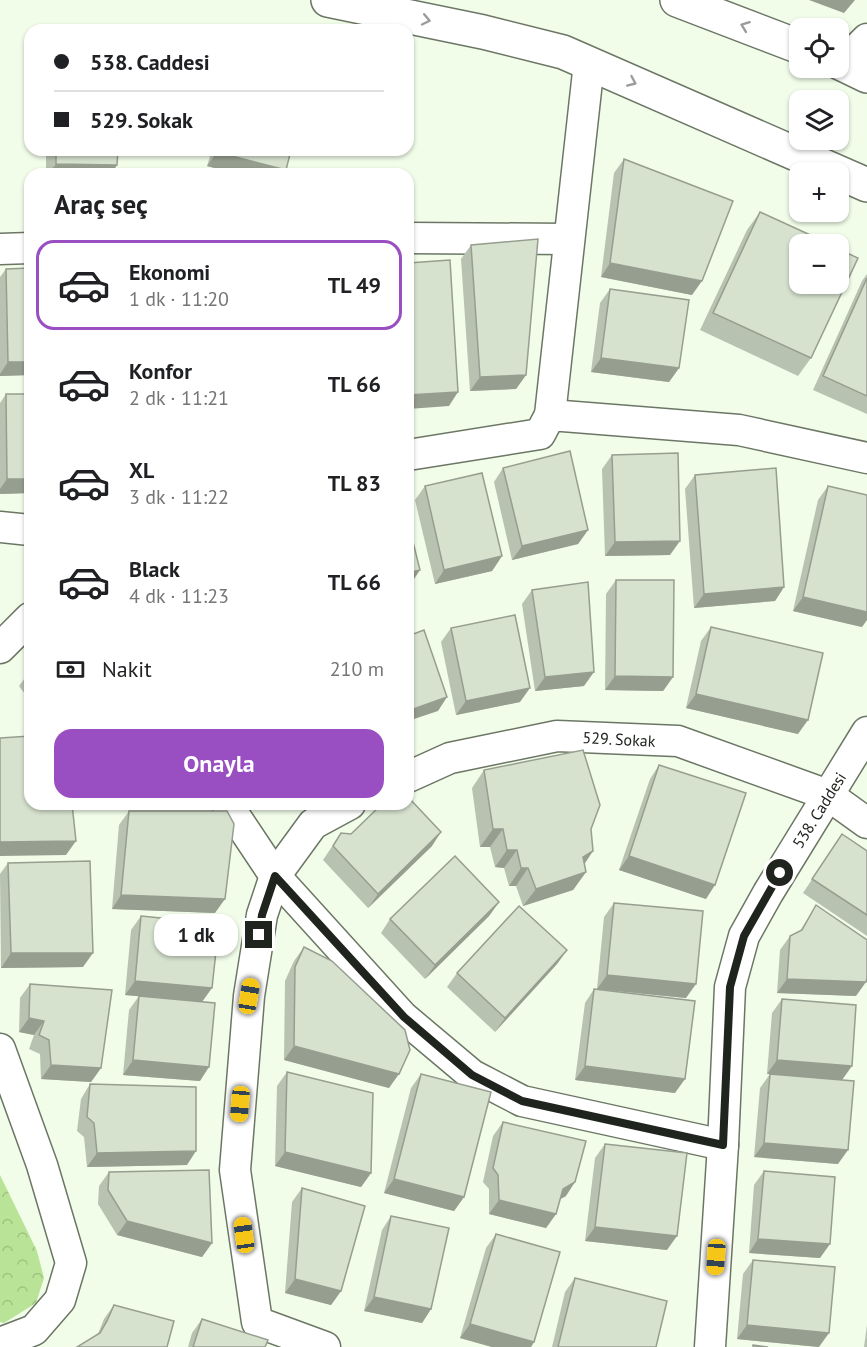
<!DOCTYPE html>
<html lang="tr">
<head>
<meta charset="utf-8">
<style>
	body { margin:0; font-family:"PT Sans",sans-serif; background:#f2f2f2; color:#202124; height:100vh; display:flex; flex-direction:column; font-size:22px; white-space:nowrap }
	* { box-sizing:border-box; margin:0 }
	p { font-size:20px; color:#757577 }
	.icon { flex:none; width:33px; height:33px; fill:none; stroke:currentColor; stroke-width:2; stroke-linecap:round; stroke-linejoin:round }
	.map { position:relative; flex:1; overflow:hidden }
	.details { position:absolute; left:24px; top:168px; width:390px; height:642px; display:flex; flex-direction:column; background:#fff; border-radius:18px; box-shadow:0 2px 4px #0004 }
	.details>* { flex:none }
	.hud { position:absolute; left:24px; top:24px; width:390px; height:132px; border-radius:18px; box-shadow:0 2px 4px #0004; display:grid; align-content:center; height:132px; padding:0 30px; background:#fff }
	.buttons { position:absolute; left:789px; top:18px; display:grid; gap:12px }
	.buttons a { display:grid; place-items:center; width:60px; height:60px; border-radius:12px; background:#fff; box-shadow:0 2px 4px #0004; font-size:30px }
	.end { position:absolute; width:27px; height:27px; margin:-14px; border:8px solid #20241e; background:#fff; box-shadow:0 0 0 3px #fff }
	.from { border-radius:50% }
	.bubble { position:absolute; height:42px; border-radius:18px; background:#fff; box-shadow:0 2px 4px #0004; font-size:20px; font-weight:700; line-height:42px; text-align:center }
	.car { position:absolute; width:18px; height:36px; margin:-18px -9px; border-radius:8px; box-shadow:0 0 4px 2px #0007; background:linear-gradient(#f5c518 24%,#345 0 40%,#f5c518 0 76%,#345 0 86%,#f5c518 0) }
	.hud b { display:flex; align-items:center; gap:21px; height:57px; font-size:22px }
	.hud b+b { border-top:2px solid #e0e0e0 }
	.hud i { width:15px; height:15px; background:#202124 }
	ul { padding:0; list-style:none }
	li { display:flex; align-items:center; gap:18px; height:90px; margin:0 12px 9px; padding:0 18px; border:3px solid transparent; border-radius:18px }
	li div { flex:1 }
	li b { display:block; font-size:22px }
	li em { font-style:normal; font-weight:700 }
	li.selected { border-color:#994fc1 }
	li>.icon { width:54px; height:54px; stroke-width:1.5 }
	h2 { padding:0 30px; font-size:27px; line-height:72px }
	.pay { display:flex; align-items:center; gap:15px; height:66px; padding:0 30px; font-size:22px }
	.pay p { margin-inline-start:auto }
	.primary-button { display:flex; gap:12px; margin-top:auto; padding:12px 30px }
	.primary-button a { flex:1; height:69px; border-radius:18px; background:#994fc1; color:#fff; font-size:24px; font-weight:700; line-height:69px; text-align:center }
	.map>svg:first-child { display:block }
	.forest { fill:url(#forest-crowns) }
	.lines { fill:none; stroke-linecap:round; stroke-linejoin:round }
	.minor-casing { stroke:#6c7665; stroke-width:33 }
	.major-casing { stroke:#6c7665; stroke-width:36 }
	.minor { stroke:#fff; stroke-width:30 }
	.major { stroke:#fff; stroke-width:33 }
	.wall { fill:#b8c2b1 }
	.shaded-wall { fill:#969e90 }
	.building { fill:#d6e1ce; stroke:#969e90; stroke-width:1.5 }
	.oneway { stroke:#9b9c9a }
	.route { stroke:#20241e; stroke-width:8 }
	.labels { text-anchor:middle; stroke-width:4.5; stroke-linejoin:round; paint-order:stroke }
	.street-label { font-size:16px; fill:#20241e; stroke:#fff }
</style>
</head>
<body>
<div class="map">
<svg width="867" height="1347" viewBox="0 0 867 1347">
	<defs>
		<pattern id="forest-crowns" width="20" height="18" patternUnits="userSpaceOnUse" patternTransform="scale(1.5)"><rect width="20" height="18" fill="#b9e396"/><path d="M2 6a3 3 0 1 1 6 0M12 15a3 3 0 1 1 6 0" fill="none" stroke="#9fc381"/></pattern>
	</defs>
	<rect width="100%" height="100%" fill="#f1fce9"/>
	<polygon class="forest" points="0,1175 37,1251 44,1278 36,1303 4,1323 0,1322"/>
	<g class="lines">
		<defs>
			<g id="minor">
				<polyline points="842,64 867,39"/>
				<polyline points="408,238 569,239"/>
				<polyline points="0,249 30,248"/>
				<polyline points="550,415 589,63"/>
				<polyline points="408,455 540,434 550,415 739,430 867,458"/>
				<polyline points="0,527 30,530"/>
				<polyline points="0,648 30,618"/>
				<polyline points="408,777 450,758 557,736 678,741 828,795 867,823"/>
				<polyline points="227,804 275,876 403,1017 472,1075 522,1101 723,1145"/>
				<polyline points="0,1049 42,1165 71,1263 60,1300 34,1330 0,1343"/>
				<polyline points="325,1347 257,1322 235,1170 249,996 262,915 275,876 313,824 350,804"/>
				<polyline points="710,1347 723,1145 730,987 744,936 768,893 867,732"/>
			</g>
			<g id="major">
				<polyline points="328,0 483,32 563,52 867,185"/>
				<polyline points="677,0 800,47"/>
				<polyline points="838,62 867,76"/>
			</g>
		</defs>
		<use href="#minor" class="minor-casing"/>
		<use href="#major" class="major-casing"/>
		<use href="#minor" class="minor"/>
		<use href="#major" class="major"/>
	</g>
	<g class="wall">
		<polygon points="46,150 118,150 117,165 111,174 46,174"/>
		<polygon points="212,150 291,150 286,170 283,174 238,174 207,166"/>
		<polygon points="624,159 692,295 601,277 614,173"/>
		<polygon points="760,212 811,358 798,376 700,330 747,230"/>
		<polygon points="471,245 526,375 516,389 470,391 461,259"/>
		<polygon points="6,269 30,375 0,376 0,277"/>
		<polygon points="867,274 867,414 813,390 862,281"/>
		<polygon points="610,289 679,368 669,382 591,372 600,303"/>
		<polygon points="6,394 30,493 0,494 0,403"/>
		<polygon points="612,455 670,555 605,556 602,469"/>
		<polygon points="503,468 588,530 578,544 512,560 494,482"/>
		<polygon points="695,475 784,587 775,601 694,608 685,489"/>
		<polygon points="425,486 502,556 492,571 435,584 415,500"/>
		<polygon points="828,486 862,627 793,611 818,500"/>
		<polygon points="616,580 673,677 663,691 605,690 606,594"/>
		<polygon points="532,590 584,686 535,691 522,604"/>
		<polygon points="711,627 798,734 686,708 701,641"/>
		<polygon points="451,628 520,702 456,715 441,642"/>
		<polygon points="30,671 30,701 19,686"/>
		<polygon points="659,765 706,899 619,870 650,779"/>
		<polygon points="484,770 591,829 593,851 584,864 586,872 573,890 523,906 516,886 509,886 504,868 495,867 490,847 480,847 472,788"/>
		<polygon points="129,811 215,913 112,909 119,825"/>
		<polygon points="341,833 351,834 432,846 368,908 323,860"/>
		<polygon points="842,834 867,851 867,936 803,893"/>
		<polygon points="8,863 83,967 1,968 0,874"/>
		<polygon points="499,902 489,916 425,979 381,933 390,919"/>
		<polygon points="614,903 686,998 613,991 675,1093 575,1080 585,1003 594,989 597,989 604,917"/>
		<polygon points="816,905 856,996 777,993 780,950 790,936 800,931"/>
		<polygon points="141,916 202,1002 125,995 131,930"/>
		<polygon points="304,947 389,1088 284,1060 285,981 294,961"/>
		<polygon points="567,950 557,964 495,1032 447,987 457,973"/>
		<polygon points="30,984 101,1068 91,1082 41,1079 40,1054 29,1049 34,1035 19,1032 20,998"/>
		<polygon points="139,996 200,1081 123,1075 129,1010"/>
		<polygon points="782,999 842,1080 774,1075 838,1164 754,1157 760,1088 770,1074 767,1074 772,1013"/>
		<polygon points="287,1072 371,1173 361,1187 275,1166 277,1086"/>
		<polygon points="421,1074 464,1197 454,1211 384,1193 411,1088"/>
		<polygon points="90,1084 187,1165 87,1167 84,1137 77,1131 81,1099"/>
		<polygon points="503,1122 566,1196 560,1199 556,1214 546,1228 489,1214 489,1189 483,1182 493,1136"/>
		<polygon points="605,1144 667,1250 585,1241 595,1158"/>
		<polygon points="764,1171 820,1258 749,1253 754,1185"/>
		<polygon points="109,1172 212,1243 202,1257 117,1235 98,1204 99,1186"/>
		<polygon points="302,1188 341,1291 331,1305 285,1293 292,1202"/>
		<polygon points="391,1216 431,1309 422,1323 364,1311 382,1230"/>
		<polygon points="496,1234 534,1342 531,1347 492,1347 460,1338 486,1248"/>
		<polygon points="753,1260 819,1347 737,1339 743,1274"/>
		<polygon points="575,1278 656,1347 552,1347 565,1292"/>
		<polygon points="114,1305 167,1347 98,1334 104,1319"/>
		<polygon points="202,1319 265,1347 188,1347 192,1333"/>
		<polygon points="867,1325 867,1347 864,1347"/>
	</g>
	<g class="shaded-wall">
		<polygon points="809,0 855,0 844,13"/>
		<polygon points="217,152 286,170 283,174 238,174 207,166"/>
		<polygon points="56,164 117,165 111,174 48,174"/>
		<polygon points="610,263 702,281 692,295 601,277"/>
		<polygon points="601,358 679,368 669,382 591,372"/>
		<polygon points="8,362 30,362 30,375 0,376 0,374"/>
		<polygon points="526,375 516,389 470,391 480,377"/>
		<polygon points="458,392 449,406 408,409 408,395"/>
		<polygon points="7,479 30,479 30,493 0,494 0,489"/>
		<polygon points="588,530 578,544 512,560 522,546"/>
		<polygon points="680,541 670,555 605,556 615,542"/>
		<polygon points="502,556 492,571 435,584 444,570"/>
		<polygon points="420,570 410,585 408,585 408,573"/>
		<polygon points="784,587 775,601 694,608 704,594"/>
		<polygon points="803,597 867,612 867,620 862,627 793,611"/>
		<polygon points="594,672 584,686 535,691 545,677"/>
		<polygon points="615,676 673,677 663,691 605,690"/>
		<polygon points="530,688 520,702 456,715 466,701"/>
		<polygon points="696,694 808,720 798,734 686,708"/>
		<polygon points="447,697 438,711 408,721 408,711"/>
		<polygon points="493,829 503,829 490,847 480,847"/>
		<polygon points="441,832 432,846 368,908 378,894"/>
		<polygon points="76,841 66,855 0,856 0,842"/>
		<polygon points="507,850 517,850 504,868 495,867"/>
		<polygon points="593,851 581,869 583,857"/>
		<polygon points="629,856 715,885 706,899 619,870"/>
		<polygon points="521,868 528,868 516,886 509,886"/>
		<polygon points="586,872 573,890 523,906 536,889"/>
		<polygon points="121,895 225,899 215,913 112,909"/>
		<polygon points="499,902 489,916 425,979 435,965"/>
		<polygon points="567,950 557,964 495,1032 505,1018"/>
		<polygon points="11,953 93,953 83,967 1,968"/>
		<polygon points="607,975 696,984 686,998 597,989"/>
		<polygon points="787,979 866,982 856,996 777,993"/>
		<polygon points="135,981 212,988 202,1002 125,995"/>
		<polygon points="29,1018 44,1021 34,1035 19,1032"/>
		<polygon points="294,1046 399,1074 389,1088 284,1060"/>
		<polygon points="133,1060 209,1067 200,1081 123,1075"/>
		<polygon points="777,1060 852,1066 842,1080 767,1074"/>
		<polygon points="51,1065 101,1068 91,1082 41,1079"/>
		<polygon points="585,1066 685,1079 675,1093 575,1080"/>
		<polygon points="764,1143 848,1150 838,1164 754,1157"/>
		<polygon points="196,1151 187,1165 87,1167 97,1153"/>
		<polygon points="285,1152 371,1173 361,1187 275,1166"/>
		<polygon points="394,1179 464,1197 454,1211 384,1193"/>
		<polygon points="575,1182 566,1196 553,1203 563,1189"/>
		<polygon points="499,1200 556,1214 546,1228 489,1214"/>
		<polygon points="127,1221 212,1243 202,1257 117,1235"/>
		<polygon points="595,1227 677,1236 667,1250 585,1241"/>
		<polygon points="758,1239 830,1244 820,1258 749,1253"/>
		<polygon points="295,1279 341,1291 331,1305 285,1293"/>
		<polygon points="374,1297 431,1309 422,1323 364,1311"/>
		<polygon points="470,1324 534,1342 531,1347 492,1347 460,1338"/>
		<polygon points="747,1325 829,1333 819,1347 737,1339"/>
	</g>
	<g class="building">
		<polygon points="56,150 118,150 117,165 56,164"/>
		<polygon points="218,150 291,150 286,170 217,152"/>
		<polygon points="624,159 733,201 702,281 610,263"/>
		<polygon points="760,212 830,244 800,244 800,284 838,284 838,249 858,258 811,358 713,313"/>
		<polygon points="538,239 526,375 480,377 471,245"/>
		<polygon points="450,260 458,392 408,395 408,263"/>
		<polygon points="30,268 30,362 8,362 6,269"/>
		<polygon points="867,278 867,396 823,376"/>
		<polygon points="610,289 689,300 679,368 601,358"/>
		<polygon points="6,394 30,394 30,479 7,479"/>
		<polygon points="570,451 588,530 522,546 503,468"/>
		<polygon points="678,453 680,541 615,542 612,455"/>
		<polygon points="776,468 784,587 704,594 695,475"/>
		<polygon points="482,473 502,556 444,570 425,486"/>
		<polygon points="828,486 867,495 867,612 803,597"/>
		<polygon points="408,522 420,570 408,573"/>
		<polygon points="616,580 674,580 673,677 615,676"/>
		<polygon points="588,582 594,672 545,677 532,590"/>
		<polygon points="515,615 530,688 466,701 451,628"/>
		<polygon points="711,627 823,653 808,720 696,694"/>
		<polygon points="424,630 447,697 408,711 408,636"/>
		<polygon points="30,736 30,804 72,804 76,841 0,842 0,738"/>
		<polygon points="583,750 600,805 591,829 593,851 583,857 586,872 536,889 528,868 521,868 517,850 507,850 503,829 493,829 484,770"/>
		<polygon points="659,765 746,793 715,885 629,856"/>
		<polygon points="408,797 441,832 378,894 333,846 341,833 351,834 382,804 408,804"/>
		<polygon points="129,811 227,811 234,824 225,899 121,895"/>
		<polygon points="842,834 867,851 867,915 812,879"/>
		<polygon points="455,856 499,902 435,965 390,919"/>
		<polygon points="90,861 93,953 11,953 8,863"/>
		<polygon points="614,903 703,911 696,984 607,975"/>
		<polygon points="816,905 867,940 867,978 866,982 787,979 790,936 802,930"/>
		<polygon points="519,906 567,950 505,1018 457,973"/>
		<polygon points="141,916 219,924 212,988 135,981"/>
		<polygon points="304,947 332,961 405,1030 410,1050 399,1074 294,1046 295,967"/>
		<polygon points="30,984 112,990 101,1068 51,1065 49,1040 39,1035 44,1021 29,1018"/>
		<polygon points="594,989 695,1001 685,1079 585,1066"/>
		<polygon points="139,996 215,1003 209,1067 133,1060"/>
		<polygon points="782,999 856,1005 852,1066 777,1060"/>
		<polygon points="287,1072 373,1093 371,1173 285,1152"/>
		<polygon points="421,1074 491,1092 464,1197 394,1179"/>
		<polygon points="770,1074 854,1081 848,1150 764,1143"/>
		<polygon points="90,1084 196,1087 196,1151 97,1153 94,1123 87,1117"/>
		<polygon points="503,1122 586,1141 575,1182 563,1189 556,1214 499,1200 498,1175 493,1168"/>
		<polygon points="605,1144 687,1153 677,1236 595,1227"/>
		<polygon points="209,1170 212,1243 127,1221 108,1190 109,1172"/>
		<polygon points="764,1171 835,1177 830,1244 758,1239"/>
		<polygon points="302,1188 365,1206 341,1291 295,1279"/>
		<polygon points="391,1216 449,1228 431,1309 374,1297"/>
		<polygon points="496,1234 560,1252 534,1342 470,1324"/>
		<polygon points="753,1260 835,1267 829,1333 747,1325"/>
		<polygon points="575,1278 667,1301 656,1347 558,1347"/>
		<polygon points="114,1305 174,1321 167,1347 77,1347 100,1333 107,1321"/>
		<polygon points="202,1319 268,1340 265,1347 193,1347"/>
		<polygon points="753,1345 768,1347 753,1347"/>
	</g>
	<defs><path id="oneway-chevron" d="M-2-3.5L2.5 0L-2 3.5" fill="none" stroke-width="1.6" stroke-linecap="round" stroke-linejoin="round" transform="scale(1.5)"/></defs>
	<g class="oneway">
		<use href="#oneway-chevron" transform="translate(426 20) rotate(12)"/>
		<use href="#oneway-chevron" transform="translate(745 26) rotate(-159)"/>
		<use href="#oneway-chevron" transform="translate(632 82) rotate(24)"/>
	</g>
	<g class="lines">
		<polyline class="route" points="259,935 262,915 275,876 404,1017 472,1075 522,1101 723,1145 730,987 744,936 780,873"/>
	</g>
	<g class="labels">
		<g class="street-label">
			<text transform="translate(619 739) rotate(3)" y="6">529. Sokak</text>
			<text transform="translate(819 810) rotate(-58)" y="6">538. Caddesi</text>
		</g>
	</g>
</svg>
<div class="buttons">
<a><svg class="icon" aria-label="locate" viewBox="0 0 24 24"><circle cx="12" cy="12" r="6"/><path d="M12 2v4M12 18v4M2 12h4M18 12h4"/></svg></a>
<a><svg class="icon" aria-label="layers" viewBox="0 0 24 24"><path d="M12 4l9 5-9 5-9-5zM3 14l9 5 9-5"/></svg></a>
<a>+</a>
<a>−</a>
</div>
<i class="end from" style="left:780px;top:873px"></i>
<i class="end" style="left:259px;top:935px"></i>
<div class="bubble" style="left:154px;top:914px;width:84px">1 dk</div>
<i class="car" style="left:249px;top:996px;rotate:9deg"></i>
<i class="car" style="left:240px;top:1104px;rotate:185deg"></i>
<i class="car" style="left:244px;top:1235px;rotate:352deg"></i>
<i class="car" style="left:716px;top:1257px;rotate:184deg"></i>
<div class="hud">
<b><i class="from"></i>538. Caddesi</b>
<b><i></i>529. Sokak</b>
</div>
<section class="details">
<h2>Araç seç</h2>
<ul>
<li class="selected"><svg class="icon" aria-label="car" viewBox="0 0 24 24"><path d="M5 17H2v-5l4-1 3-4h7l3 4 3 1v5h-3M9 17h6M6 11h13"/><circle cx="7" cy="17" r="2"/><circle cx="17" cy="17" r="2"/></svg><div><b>Ekonomi</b><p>1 dk · 11:20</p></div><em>TL 49</em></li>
<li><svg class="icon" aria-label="car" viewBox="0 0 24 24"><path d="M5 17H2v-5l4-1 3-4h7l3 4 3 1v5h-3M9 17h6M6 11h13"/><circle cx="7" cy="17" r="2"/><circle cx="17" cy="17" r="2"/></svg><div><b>Konfor</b><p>2 dk · 11:21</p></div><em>TL 66</em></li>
<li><svg class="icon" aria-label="car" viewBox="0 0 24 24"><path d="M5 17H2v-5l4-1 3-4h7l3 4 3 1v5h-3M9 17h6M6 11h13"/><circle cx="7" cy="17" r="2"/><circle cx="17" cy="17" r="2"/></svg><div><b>XL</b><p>3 dk · 11:22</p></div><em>TL 83</em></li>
<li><svg class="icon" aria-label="car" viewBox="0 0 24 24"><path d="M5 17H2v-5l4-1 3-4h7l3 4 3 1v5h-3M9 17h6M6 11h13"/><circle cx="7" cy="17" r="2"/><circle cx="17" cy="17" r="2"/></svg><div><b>Black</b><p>4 dk · 11:23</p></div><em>TL 66</em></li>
</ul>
<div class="pay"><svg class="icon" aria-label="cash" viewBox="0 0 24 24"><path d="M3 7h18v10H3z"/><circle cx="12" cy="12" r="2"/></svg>Nakit<p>210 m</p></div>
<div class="primary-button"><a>Onayla</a></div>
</section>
</div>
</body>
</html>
